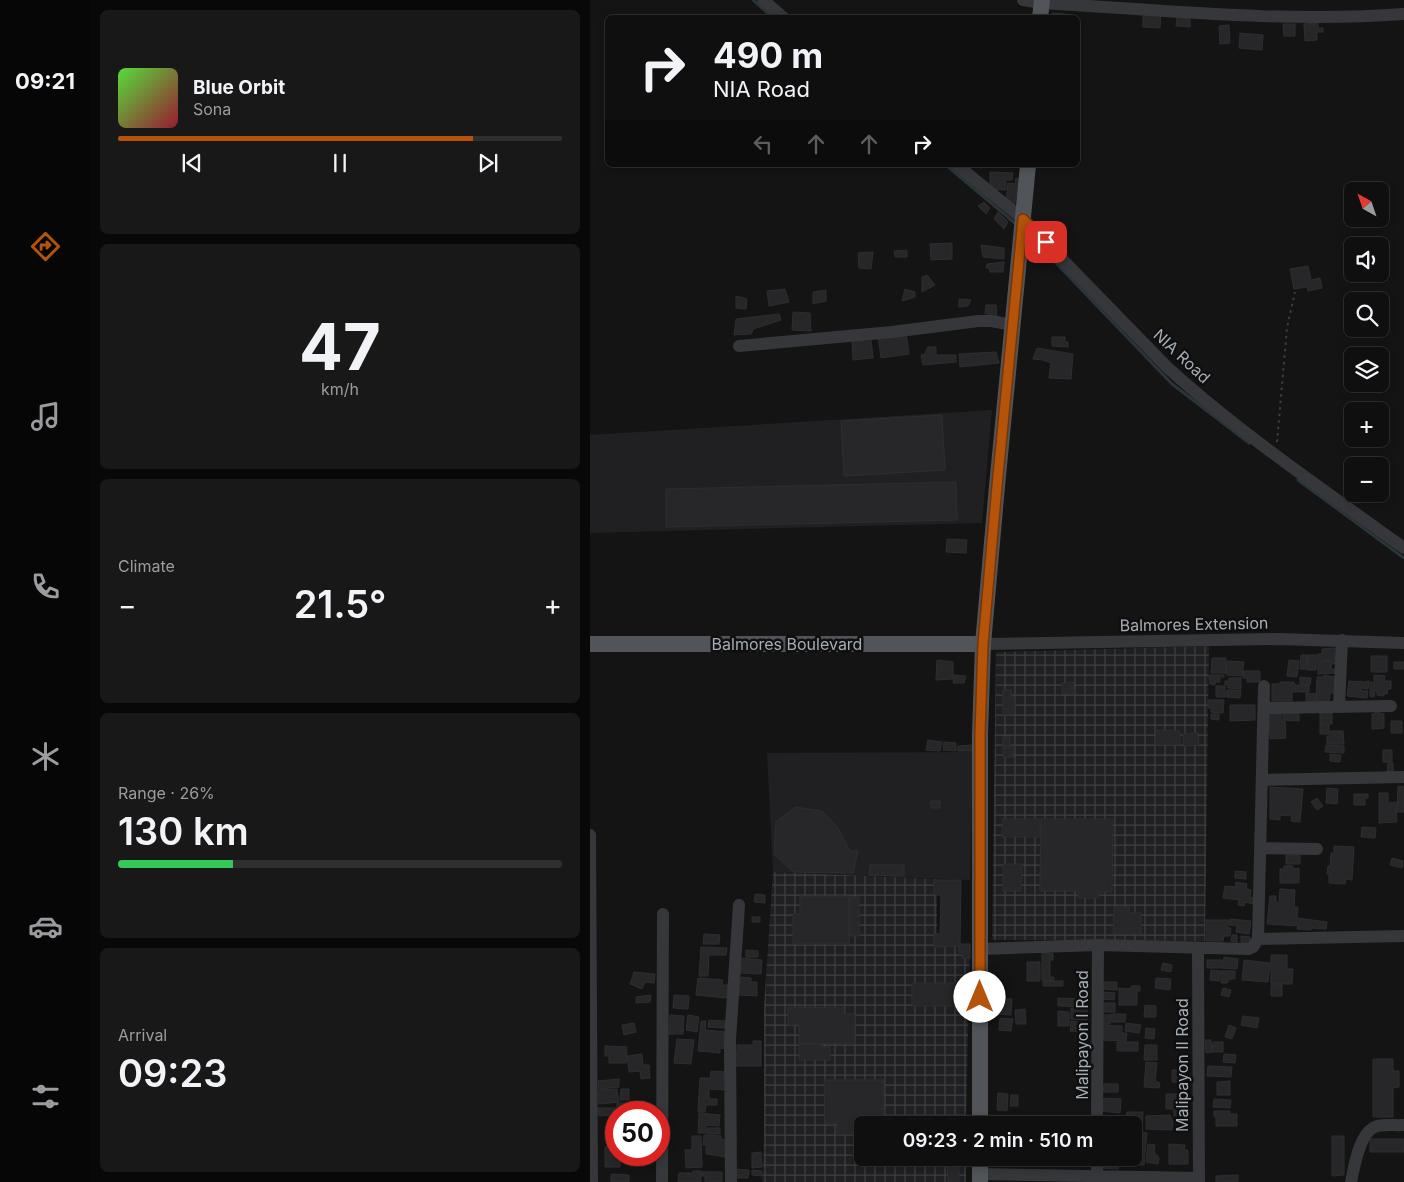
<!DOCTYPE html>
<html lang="en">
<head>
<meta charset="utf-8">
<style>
	:root { --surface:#0f0f10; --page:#181819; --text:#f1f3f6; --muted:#9b9c9f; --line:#2f2f30; --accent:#b45309 }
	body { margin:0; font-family:Inter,sans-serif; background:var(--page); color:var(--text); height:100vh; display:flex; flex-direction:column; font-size:19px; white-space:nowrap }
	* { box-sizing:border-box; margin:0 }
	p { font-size:16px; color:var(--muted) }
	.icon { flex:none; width:28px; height:28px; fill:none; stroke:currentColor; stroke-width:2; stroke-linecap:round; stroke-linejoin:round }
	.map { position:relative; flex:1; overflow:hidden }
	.sheet { display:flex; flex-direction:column; gap:10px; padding:10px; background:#080809; width:500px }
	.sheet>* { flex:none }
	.guide { position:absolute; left:15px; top:15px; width:475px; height:152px; border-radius:8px; box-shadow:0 2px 8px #0003,0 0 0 1px var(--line); background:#0f0f10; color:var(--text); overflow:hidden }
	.needle { width:32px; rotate:320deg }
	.buttons { position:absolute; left:754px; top:182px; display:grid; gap:10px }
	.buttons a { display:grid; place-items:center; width:45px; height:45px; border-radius:8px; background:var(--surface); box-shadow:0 2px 8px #0003,0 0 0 1px var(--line); font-size:25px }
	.speed { position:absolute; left:15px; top:1101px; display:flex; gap:10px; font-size:25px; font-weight:700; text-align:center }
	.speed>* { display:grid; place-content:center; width:65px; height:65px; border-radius:50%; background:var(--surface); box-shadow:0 2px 8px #0003,0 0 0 1px var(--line); line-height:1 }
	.speed .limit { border:8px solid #d22; background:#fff; color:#111 }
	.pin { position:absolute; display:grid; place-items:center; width:42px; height:42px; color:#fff; margin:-21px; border-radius:10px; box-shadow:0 2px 8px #0006 }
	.me { position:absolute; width:55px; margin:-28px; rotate:0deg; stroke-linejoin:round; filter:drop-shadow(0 0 4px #0008) }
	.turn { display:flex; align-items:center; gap:18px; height:105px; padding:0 25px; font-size:22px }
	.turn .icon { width:65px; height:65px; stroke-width:2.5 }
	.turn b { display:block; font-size:35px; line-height:42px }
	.lanes { display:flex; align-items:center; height:48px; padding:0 25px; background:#0003; justify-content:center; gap:25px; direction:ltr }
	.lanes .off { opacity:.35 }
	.big { font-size:38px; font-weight:600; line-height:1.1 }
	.sheet .widget { flex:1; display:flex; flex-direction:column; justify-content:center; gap:8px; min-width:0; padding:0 18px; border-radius:8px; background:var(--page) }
	.sheet .dial { align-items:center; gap:0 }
	.dial b { font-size:65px; line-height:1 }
	.song { display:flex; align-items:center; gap:15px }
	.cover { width:60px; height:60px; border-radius:8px; background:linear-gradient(135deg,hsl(110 70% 55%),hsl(350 70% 35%)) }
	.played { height:5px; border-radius:2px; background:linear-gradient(90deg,var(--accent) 80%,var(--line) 80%) }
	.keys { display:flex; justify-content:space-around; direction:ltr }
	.heat { display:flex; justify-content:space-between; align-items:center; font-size:28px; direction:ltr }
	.charge { height:8px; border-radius:4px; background:linear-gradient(90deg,#34c759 26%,var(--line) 0) }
	.trip { position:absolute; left:264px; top:1116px; width:288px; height:50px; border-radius:8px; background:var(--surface); box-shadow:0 2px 8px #0003,0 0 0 1px var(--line); font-weight:600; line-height:50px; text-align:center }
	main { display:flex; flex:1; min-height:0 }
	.tabs { display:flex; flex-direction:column; width:90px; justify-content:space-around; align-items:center; background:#060606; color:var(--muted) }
	.tabs .icon { width:35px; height:35px }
	.tabs .current { color:var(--accent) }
	.tabs b { font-size:22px; color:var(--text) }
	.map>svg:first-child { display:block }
	.built { fill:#202022 }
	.industrial { fill:url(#industrial-grid) }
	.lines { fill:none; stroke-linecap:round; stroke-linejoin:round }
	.stream { stroke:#2a3539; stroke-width:3 }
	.building { fill:#272729; stroke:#2e2e31 }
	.path { stroke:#3b3e41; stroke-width:2; stroke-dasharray:2.5 4; stroke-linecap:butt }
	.minor { stroke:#35373a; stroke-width:12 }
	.major { stroke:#515459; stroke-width:16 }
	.route-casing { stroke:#753606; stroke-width:12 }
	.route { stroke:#b45309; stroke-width:9 }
	.labels { text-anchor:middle; stroke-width:5; stroke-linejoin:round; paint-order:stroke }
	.street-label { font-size:16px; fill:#a6adb5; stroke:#0f0f10 }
</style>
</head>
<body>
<main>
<nav class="tabs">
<b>09:21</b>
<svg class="icon current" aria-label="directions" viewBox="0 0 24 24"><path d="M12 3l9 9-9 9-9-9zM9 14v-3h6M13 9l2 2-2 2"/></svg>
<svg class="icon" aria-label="music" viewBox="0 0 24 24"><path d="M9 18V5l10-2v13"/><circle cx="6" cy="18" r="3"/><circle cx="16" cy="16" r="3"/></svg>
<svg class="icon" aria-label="phone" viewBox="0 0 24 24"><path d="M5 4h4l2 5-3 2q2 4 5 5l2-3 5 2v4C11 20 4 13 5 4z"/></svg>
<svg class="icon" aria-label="climate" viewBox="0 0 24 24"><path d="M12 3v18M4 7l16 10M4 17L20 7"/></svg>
<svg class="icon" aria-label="car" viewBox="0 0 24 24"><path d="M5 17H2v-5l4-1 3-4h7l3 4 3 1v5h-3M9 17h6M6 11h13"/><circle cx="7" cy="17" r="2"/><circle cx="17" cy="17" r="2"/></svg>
<svg class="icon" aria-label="filters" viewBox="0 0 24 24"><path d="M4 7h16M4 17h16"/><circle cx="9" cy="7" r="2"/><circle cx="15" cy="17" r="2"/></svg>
</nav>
<section class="sheet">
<div class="widget">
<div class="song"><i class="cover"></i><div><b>Blue Orbit</b><p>Sona</p></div></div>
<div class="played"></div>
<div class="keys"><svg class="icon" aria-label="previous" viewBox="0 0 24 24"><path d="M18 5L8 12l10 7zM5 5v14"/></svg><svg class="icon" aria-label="pause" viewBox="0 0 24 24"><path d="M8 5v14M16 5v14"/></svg><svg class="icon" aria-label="next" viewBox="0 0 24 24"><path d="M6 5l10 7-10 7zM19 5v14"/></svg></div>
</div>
<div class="widget dial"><b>47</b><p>km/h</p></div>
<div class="widget"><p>Climate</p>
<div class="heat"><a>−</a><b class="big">21.5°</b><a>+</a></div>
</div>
<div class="widget"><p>Range · 26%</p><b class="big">130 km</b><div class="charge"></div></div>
<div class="widget"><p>Arrival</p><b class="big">09:23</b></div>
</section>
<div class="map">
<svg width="814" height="1182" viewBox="0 0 814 1182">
	<defs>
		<pattern id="industrial-grid" width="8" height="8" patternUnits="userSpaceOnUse" patternTransform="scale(1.25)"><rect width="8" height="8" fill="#202022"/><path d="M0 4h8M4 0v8" fill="none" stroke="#3d3e40"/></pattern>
	</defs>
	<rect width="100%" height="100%" fill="#141415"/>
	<!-- built -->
	<path class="built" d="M402,410L392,523L0,533V435Z
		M383,752L380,880L183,872L177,753Z"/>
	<!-- industrial -->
	<path class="industrial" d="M619,646L615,941L402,940L406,652Z
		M183,872L347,879V946H380L376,1125H272V1158H376V1182H172L174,1138V1007Z"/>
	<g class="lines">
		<!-- stream -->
		<path class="stream" d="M163,0L183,18
			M356,165L426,224
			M445,241L582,384L659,443
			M708,480L814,558"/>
	</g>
	<!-- building -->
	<path class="building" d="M462,13L475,14V18H462Z
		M553,13L571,14L570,28L553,27Z
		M587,17L600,18V27L586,26Z
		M728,23V28H733V32H727V40L715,41L714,24Z
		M693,24H705V36H694Z
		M639,25L640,43L630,44L629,26Z
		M650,33L673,35L672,50L649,48Z
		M400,172L423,173L422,180H416V190L400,189Z
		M426,178L429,179L424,208L416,202L418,183L425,184Z
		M394,202L400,208L396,214L388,206Z
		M408,212L418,222L414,229L404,219Z
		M362,243V259L341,260L340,244Z
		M391,245L414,248V259L393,257Z
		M317,250V257H305L304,251Z
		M283,252L281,269L269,268L268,253Z
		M414,262L413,272H400L399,268H396L397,264Z
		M718,266L721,280L730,278L732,288L718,291L717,287L704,289L700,269Z
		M337,275L345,285L332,292V277Z
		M195,289L199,302L179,306L177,291Z
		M315,289L325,292V297L312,301Z
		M236,290V301L223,304V292Z
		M146,296L157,299L156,309L146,308Z
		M369,299L381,300L378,306L369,307Z
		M396,305H406L407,317L395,313Z
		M203,312L220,313L221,331L202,330Z
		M189,314L191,320L163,329L161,334L144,335L146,319Z
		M316,332L319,354L291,358L288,336Z
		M268,337L281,340L283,358L263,360L262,342H269Z
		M462,337H475V342H478V347L462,346Z
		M338,347H346V355H366V362L333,365L331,355L335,354Z
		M447,348L483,354L481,379L459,378L461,363L453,360L443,359Z
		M406,352L409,363L370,367L369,354Z
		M352,415L355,470L254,476L251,421Z
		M366,482L367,520L76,527V489Z
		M357,539L377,540L376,553L356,552Z
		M745,648V660L731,661V665H728V654H732V649Z
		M711,655H717L716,669H710Z
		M718,655H727L726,670H717Z
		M781,656H797V672H781Z
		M622,658H636L635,673H621Z
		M347,660L363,662V679L346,680Z
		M699,660L709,661L707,677L697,676Z
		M637,661L654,662L652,676L636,675Z
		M732,661L745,662V664H741V669H746V673L728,674V666H732Z
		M804,662H814V669H804Z
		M653,671H670V682H657V678H653Z
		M364,675L376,676L374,683H363Z
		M619,675H634V677H630V682H625V685L620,684Z
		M734,675L745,677V693H740L739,703H726L727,677H734Z
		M784,675L795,676L794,681H801V689H798L797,694L794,693V696L787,695V691H785L784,697L780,696V682L784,683Z
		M710,677L721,678L720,685L710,684Z
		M639,678H651V689L638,688V685H635V681H639Z
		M759,681L777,682V681H779L778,689L772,688L771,691H778L777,698L757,696Z
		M484,682V694H472V683Z
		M690,682H704V684L706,685V692H702V701H682V684H690Z
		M707,685H719V692H707Z
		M626,686H635V697H626Z
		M413,690H421V697H425V712H420V715H413Z
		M637,690H651L650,698L636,697Z
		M716,693L726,694L725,701H716Z
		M618,700H634L633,713L621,712V708H618Z
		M640,705H665V720L640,721Z
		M785,709H789L790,714H794V728L782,729V714H785Z
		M693,710H709V721L693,720Z
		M691,712V721H695L696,738L680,739L679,713Z
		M730,713H742V724H730Z
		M621,714H629V720L621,719Z
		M801,721H812V733H801Z
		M730,725H739V734H730Z
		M566,730L590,731V745H565Z
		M740,731H753L754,744H737V736H740Z
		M608,733L609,745L594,746L593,734Z
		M413,737H420V746H413Z
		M338,740L352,742L350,751L336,750Z
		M354,742L366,743V751L353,750Z
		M383,745V751H368V746Z
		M736,745L754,746V753L735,752Z
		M413,747H423V757H413Z
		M793,750H802V762H793Z
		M740,754L751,755L750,762L740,761Z
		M798,763H803V772H797Z
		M808,786L814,787V812H807Z
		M680,787L713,789L710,822L701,821L702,816L690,815V820L680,819Z
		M737,788L748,789L747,804L736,803Z
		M789,793H798V803L806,802L807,822L789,823Z
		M764,794H778V798H775V805H764Z
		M727,798L733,806L727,810L721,802Z
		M341,801H350V808H341Z
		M205,807L232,811L248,828L260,851H268L263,873L203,872L184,854L186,822Z
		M413,819H450V837H412Z
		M451,819H523L522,892H509V898H488V891H450Z
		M772,827L786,828L785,838L771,837Z
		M744,846L764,847L762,880L756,879L755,884L739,883V874H737L738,866H740L741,853H744Z
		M696,855H710V864H696Z
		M802,858L813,861L812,868L800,865Z
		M413,864H432L431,891H413Z
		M280,865H314V876L279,875Z
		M694,866H703V869L709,868V883H690V869H694Z
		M645,871L656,872V879L645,878Z
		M344,880H371L370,944H380V958H372L373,952H369V946L344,947V934H350L351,895H344Z
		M646,882L657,884L656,889L661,890L660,897L665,898L664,904L655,902L654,906L648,905L649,900L633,898L635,886L645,887Z
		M690,889L705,890L704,907H708L707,918L737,922L736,929L721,928V930L707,929L708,926L677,924L680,896H686V902L689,903Z
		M165,894L175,895V903L164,902Z
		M210,896H259V944H203V914H210Z
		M260,897H269V936H260Z
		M524,907H539V913H551V934H523Z
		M162,917H170V922H162Z
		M640,919L661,921L659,934L646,932L647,926L639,925Z
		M616,920H638V928H641L640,936H634L633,941H616Z
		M114,934L130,935L129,944H113Z
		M642,935H647V942L641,941Z
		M651,936L660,937V943L651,942Z
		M111,947L137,948L136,955H119L118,976H109Z
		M156,950L168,951V957H156Z
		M452,952L463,954V960H460V977H464V981L452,980Z
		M681,955H697V969H703L702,984H681Z
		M634,957L648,959L647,969L632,968Z
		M151,958L172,960L171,974L150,973Z
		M617,960H632V968H617Z
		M654,960L680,963L678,982L652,980Z
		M437,962H450V981H437Z
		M573,963L582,965L581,972L571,970Z
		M621,970L630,971L629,981L620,980Z
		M631,971H645V979H640L637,983H631Z
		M44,972L65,974L64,983L55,982L52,989L40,984Z
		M151,977L161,978V982H167V996L149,995Z
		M108,978L133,980L132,985H138L137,998L106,995Z
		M566,978L581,979L580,990L565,988Z
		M453,981H473V986H453Z
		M512,982H527V990L512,989Z
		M322,983H370V1006H322Z
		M681,985H692V996H681Z
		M541,986H550V991H547V1005H529V988L541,989Z
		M633,988L641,990L639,997L631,995Z
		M512,992L525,993L524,1000L511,999Z
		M61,995L60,1002L46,1003V997Z
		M84,995L99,996L98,1009L83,1008Z
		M408,998L422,999L421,1015L406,1014Z
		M468,998L498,999V1007L468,1006Z
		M513,1003H525V1012H512Z
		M555,1005L566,1006V1017H554Z
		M198,1007L254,1008V1014H265V1044L209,1043V1025H198Z
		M481,1008L497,1009V1020L481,1019Z
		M435,1009L436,1024H426L425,1010Z
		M468,1011L479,1012V1026H468Z
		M521,1014H536L535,1022H521Z
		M80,1015L94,1016L93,1034H79Z
		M98,1015L109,1017L107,1032L96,1030Z
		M512,1015H520V1024H511Z
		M653,1016L669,1018L667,1028L651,1025Z
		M410,1018L423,1019L421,1031L409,1030Z
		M119,1020L135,1021V1028L118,1027Z
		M111,1021H116L115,1030L137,1032L136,1049L130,1048V1053L108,1051Z
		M481,1021L495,1023L494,1032L480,1031Z
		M44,1023L46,1032L34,1035L32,1025Z
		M536,1023L551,1025L549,1033L535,1031Z
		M512,1025L532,1026V1033H537L536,1041L511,1040Z
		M639,1025L646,1028L642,1039L635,1037Z
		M556,1028L565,1029L564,1039L555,1038Z
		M87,1039L104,1040L101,1064L84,1063Z
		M615,1040H621L622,1052L616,1053Z
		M163,1041H171V1066H144V1053H147V1045H163Z
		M527,1042H548V1051H527Z
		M623,1042H633V1052H622Z
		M209,1044H231V1047H240V1060H209Z
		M555,1045H567V1060H554Z
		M15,1046L37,1047L36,1063H19V1056H15Z
		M52,1054L53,1065H59L60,1078L51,1079L50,1071L39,1072L37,1056Z
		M634,1054L646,1055L645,1063L633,1062Z
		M783,1059H803V1071H809V1087L803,1088V1117H783Z
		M556,1062L567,1063L565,1081L570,1083L569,1088L554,1087Z
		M618,1066L642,1067L641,1077L617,1076Z
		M582,1070H597L596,1083L582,1082Z
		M121,1071L137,1072L136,1090L119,1089V1099H127V1105H116L115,1112H108L110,1078H120Z
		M29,1079V1087L9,1089L8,1081Z
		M234,1080H294V1121L306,1120V1125H272V1134L247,1135V1124H235Z
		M640,1081V1095H627V1082Z
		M514,1084H528V1092H513Z
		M27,1089L29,1102L9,1104L8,1090Z
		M31,1089H39V1100H30Z
		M408,1093L418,1094L417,1111L407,1110Z
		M576,1094H597L598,1112H592L593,1116H584V1109H576Z
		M421,1095H428V1106H420Z
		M512,1098L531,1099L530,1113L510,1111Z
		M624,1099L641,1100L640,1108L623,1107Z
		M27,1103H38L39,1112H26V1115L9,1116L8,1108H27Z
		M624,1111H640V1114H647V1126H626V1117H624Z
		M537,1112H553L552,1132L557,1133L554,1165H535V1158H542V1125H536Z
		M109,1113L130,1115L129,1126L116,1125V1133H108Z
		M580,1115L583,1122L582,1130L556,1129V1116Z
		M117,1128H130V1134H117Z
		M114,1135L131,1136V1139L137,1140L136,1157L116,1154V1145H113Z
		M102,1136H111L112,1167L96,1168L95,1150H102Z
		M742,1136H754V1175L742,1176Z
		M780,1139H814V1152H780Z
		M558,1144L565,1145L564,1152L569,1158L568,1164L556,1162Z
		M579,1144L595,1145L594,1150H598V1164H579Z
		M15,1147H26V1155H30V1167H15Z
		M171,1152L172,1167L162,1168V1153Z
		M357,1158H369V1182H358Z
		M512,1158L523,1159L522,1163H529L528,1169L511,1168Z
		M145,1169L159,1170L158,1178H144Z
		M162,1170L172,1171V1176L162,1175Z
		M103,1171H111V1182H88L89,1173H103Z
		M112,1172H132V1182H115V1176H111Z
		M21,1174L39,1175V1182H21Z
		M648,1175V1182H626V1176Z"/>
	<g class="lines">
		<!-- path -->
		<path class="path" d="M687,442L697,328L705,292"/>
		<!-- minor -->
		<path class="minor" d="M173,0L194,18
			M433,0L452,3C573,10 693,23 814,14
			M367,165L433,219L578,368C651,434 734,490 814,548
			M149,346L302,332L388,321H401L423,325
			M393,644L689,639L814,643
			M749,706L752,640
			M674,708L801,706
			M672,780L814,777
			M0,835L2,1182
			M670,848L727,849
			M668,939L814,936
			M608,948L609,1182
			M391,949L508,945L659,949L663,947L668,939L674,686
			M507,1125L508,945
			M390,1174L609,1178
			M72,1182L73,914
			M141,1182L140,1040L149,905
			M507,1182V1158
			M761,1182C764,1168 769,1135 783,1128C790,1123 805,1126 814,1125"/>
		<!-- major -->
		<path class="major" d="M450,18L452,0
			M0,644H393
			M390,1125V734L393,644L407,486L438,165
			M390,1182V1158"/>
	</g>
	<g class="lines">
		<!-- route casing -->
		<g class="route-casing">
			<path id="route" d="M390,997V734L393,644L407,486L433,219L456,242"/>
		</g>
		<!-- route -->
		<use href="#route" class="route"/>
	</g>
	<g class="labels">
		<!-- street labels -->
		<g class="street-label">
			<text transform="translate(592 356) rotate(43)" y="6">NIA Road</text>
			<text transform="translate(604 624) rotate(-1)" y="6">Balmores Extension</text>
			<text x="197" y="650">Balmores Boulevard</text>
			<text transform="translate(492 1035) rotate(-90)" y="6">Malipayon I Road</text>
			<text transform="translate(592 1065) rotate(-90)" y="6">Malipayon II Road</text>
		</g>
	</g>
</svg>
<div class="buttons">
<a><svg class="needle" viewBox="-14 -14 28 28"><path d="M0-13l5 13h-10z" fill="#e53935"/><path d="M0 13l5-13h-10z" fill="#9b9c9f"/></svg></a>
<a><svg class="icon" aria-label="sound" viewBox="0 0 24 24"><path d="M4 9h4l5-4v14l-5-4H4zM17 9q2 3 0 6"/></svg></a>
<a><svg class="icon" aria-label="search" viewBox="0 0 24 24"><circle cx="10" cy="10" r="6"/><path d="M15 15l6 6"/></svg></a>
<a><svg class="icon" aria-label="layers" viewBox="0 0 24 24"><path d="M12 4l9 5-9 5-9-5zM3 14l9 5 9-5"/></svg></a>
<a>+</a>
<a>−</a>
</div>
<div class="speed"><div class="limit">50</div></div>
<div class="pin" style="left:456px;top:242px;background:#d93025"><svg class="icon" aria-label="arrive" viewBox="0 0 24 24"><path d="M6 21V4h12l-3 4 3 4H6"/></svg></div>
<svg class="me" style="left:390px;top:997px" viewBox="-20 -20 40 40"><circle r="19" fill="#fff"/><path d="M0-13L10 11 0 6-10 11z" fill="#b45309"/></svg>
<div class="trip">09:23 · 2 min · 510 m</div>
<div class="guide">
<div class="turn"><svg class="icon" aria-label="right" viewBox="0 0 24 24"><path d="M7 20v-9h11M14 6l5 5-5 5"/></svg><div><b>490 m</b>NIA Road</div></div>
<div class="lanes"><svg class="icon off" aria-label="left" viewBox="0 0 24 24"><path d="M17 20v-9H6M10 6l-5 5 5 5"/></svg><svg class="icon off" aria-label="ahead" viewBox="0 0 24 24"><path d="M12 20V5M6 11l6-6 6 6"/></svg><svg class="icon off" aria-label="ahead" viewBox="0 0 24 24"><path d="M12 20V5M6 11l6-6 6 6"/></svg><svg class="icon" aria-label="right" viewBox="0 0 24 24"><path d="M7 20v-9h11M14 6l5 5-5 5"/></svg></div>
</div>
</div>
</main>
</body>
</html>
